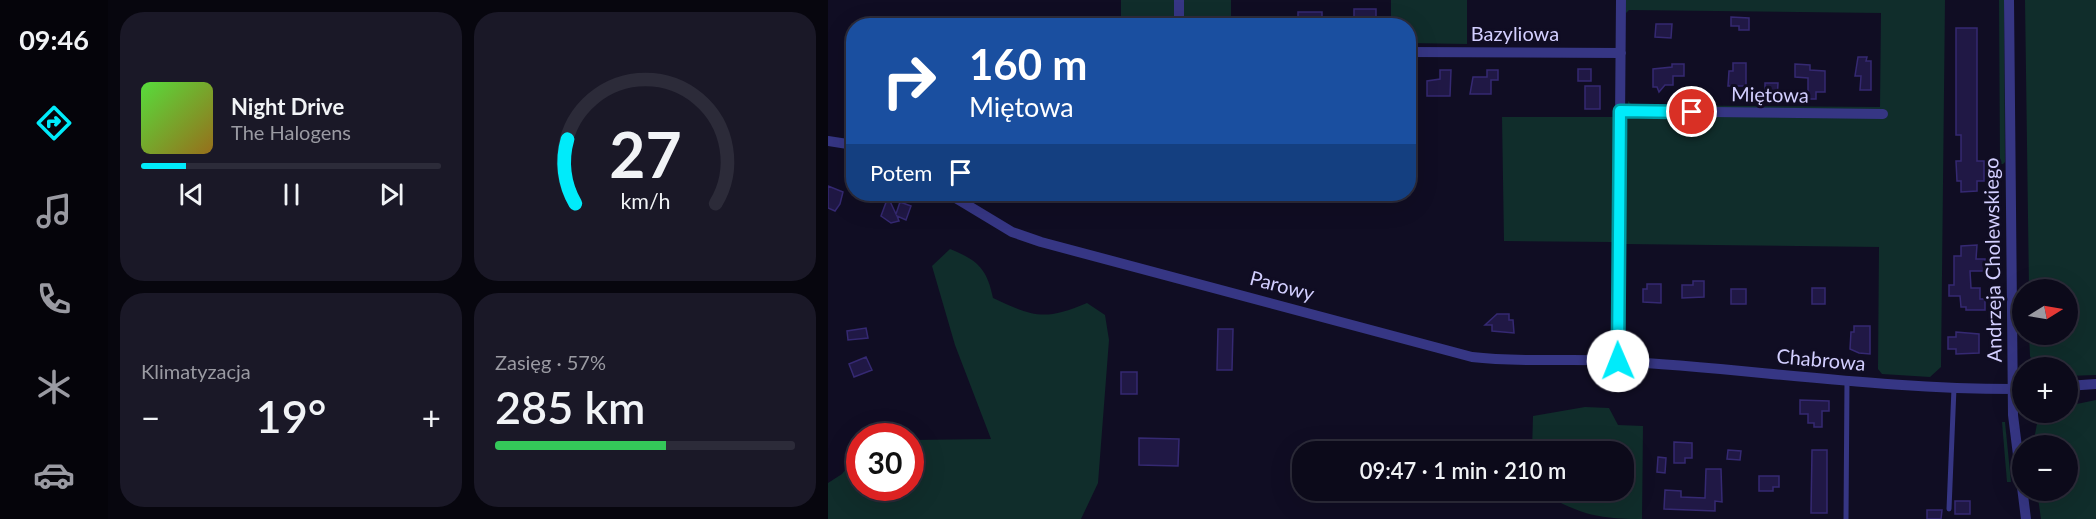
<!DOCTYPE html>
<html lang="pl">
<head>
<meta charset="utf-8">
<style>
	:root { --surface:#0c0a1a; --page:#1a1827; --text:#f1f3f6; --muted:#9a9aa2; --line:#2c2b39; --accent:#00ebfa }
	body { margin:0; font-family:Lato,sans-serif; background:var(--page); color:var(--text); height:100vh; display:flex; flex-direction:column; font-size:22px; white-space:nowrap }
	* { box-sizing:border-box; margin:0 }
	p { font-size:20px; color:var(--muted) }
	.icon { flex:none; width:33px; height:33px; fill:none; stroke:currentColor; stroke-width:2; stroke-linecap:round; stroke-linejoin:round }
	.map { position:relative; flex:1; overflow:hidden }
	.sheet { display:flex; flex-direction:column; gap:12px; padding:12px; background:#07060e; width:720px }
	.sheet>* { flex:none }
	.top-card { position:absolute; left:18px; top:18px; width:570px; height:183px; border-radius:24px; box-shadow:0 6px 24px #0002,0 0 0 2px var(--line); background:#1a4fa0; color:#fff; overflow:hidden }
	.needle { width:39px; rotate:79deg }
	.controls { position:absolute; left:1184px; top:279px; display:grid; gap:12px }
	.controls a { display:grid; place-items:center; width:66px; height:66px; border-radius:50%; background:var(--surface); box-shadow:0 6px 24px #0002,0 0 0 2px var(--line); font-size:30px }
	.speed { position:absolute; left:18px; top:423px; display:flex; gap:12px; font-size:30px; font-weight:700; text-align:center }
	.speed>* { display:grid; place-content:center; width:78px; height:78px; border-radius:50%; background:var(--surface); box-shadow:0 6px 24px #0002,0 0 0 2px var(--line); line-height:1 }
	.speed .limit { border:9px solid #d22; background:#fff; color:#111 }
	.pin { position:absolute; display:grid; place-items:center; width:51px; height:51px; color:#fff; margin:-26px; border:3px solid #fff; border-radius:50%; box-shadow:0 2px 6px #0007 }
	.me { position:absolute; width:66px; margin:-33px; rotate:359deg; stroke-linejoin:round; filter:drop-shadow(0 0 4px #0008) }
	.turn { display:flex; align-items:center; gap:21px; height:126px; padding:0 24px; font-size:27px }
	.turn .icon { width:78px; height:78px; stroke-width:2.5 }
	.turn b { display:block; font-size:42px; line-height:51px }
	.then { display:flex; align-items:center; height:57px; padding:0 24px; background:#0003; gap:12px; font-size:22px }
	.big { font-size:45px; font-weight:600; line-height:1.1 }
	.sheet .widget { flex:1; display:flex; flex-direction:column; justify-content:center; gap:9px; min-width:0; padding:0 21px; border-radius:24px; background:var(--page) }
	.sheet .dial { align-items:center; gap:0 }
	.dial svg { height:156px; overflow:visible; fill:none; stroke:var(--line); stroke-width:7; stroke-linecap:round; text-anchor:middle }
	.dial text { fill:var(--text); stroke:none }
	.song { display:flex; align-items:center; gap:18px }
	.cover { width:72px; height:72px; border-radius:9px; background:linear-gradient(135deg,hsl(110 70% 55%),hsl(40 70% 35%)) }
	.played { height:6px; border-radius:3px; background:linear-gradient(90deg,var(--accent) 15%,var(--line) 15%) }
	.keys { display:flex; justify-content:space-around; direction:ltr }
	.heat { display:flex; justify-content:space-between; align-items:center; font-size:33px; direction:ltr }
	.charge { height:9px; border-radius:4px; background:linear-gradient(90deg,#34c759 57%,var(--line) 0) }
	.sheet .tiles { flex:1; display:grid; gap:12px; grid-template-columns:repeat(2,1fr) }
	.trip { position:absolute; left:464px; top:441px; width:342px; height:60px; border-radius:24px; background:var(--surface); box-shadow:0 6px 24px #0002,0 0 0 2px var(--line); font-weight:600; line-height:60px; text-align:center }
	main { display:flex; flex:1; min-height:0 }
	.tabs { display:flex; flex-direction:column; width:108px; justify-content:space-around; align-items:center; background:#05040a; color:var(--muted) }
	.tabs .icon { width:42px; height:42px }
	.tabs .current { color:var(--accent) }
	.tabs b { font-size:27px; color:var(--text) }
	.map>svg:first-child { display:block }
	.green { fill:#102d2b }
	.building { fill:#201845; stroke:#352972; stroke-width:1.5 }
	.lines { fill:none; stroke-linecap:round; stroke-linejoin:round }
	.lane { stroke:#363684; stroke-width:5 }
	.street { stroke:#363684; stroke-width:10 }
	.route-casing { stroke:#0099a2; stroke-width:15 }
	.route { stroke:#00ebfa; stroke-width:10 }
	.labels { text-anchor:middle; stroke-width:6; stroke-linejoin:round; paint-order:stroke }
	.street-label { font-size:20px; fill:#d3cfff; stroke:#100d23 }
</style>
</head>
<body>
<main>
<nav class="tabs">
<b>09:46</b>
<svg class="icon current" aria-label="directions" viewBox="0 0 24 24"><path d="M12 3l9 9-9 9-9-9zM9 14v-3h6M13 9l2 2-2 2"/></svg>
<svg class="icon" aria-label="music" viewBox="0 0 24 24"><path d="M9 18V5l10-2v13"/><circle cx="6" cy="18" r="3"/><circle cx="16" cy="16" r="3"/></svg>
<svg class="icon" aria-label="phone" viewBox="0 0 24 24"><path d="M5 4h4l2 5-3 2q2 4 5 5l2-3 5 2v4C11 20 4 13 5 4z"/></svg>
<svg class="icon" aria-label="climate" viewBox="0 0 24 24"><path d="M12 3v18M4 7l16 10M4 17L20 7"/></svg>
<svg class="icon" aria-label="car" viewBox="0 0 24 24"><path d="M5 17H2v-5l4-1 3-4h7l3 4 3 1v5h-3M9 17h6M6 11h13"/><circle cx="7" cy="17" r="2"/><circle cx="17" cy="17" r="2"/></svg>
</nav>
<section class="sheet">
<div class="tiles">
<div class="widget">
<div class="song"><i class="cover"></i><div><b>Night Drive</b><p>The Halogens</p></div></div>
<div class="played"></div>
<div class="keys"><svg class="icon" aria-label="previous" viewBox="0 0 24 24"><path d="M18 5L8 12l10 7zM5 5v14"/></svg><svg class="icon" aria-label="pause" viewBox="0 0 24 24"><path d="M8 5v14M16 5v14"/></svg><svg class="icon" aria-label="next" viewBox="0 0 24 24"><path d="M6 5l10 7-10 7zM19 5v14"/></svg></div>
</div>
<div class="widget dial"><svg viewBox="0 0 100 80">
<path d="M14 69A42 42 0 1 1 86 69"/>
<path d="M14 69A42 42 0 0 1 10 36" stroke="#00ebfa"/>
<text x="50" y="56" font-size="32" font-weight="700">27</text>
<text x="50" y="72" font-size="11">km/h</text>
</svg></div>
<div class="widget"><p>Klimatyzacja</p>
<div class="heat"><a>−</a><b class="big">19°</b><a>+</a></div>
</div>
<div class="widget"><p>Zasięg · 57%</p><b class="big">285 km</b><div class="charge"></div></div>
</div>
</section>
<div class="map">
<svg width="1268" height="519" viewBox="0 0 1268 519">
	<rect width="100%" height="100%" fill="#100d23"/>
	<!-- green -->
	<path class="green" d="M293,0H346V25L293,26Z
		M354,0H403V25L354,26Z
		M563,0H639V44L581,43L580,26L563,25Z
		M798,0H1117L1113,367L1102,377L1054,374L1050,369L1051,247L796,244L800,101L804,105L1052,107L1053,13L801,10L798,13Z
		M1171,0H1176L1177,162L1175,164H1172Z
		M1197,0H1268V375L1239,376V368L1207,367L1202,356L1201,335L1239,334V290L1201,289Z
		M674,117H785L784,242L676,241Z
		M122,249C149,260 159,268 165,298C206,317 216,321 259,303L277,315L281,340L270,483L253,519H0V483L14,474L29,455H31L32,488H82L83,440L163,439L127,345L104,266Z
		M1268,400V519H1213L1209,491L1239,490V446L1205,445L1211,413L1239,412V406Z
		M757,407L781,408L790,425L815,426L814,519C768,519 751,514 711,491L795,490V452L704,451L705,416Z
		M1174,422H1177L1183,482H1179Z"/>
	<!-- building -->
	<path class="building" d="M526,9H548V26H526Z
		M470,12H494V26L470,25Z
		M903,17L921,18V30H911V26H903Z
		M828,24H844L843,38L827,37Z
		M1128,28H1149V161H1156V181H1149V191L1133,192V181H1129L1128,161H1133V135H1128Z
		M1030,57H1039L1038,61H1043V90H1032L1033,76H1027Z
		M905,63H918V86H900L901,71H905Z
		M844,64H856V76H845V85H837L831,92L829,87H825V69L844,67Z
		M967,64L982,65V70L997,71V92H988V99H980V78L967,77Z
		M750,69H763V81H750Z
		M612,70H623L622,96H599V81L612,79Z
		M659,70H670V80H663V94H642L645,77H659Z
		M937,83H950L949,101H932V91H937Z
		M757,86H772V109H757Z
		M0,186L15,192L12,204L7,211L0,208Z
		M60,197L68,214L72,202L83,206L78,220L69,216L71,221L63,223L53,216Z
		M1149,245L1148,259H1157V271H1142L1143,288H1152V299H1157V310H1138V307H1133L1132,296H1121V285H1126V256H1133V246Z
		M865,281H876V297L854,298V285H865Z
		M819,284H833V303L815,302V289H819Z
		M984,288H997V304H984Z
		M903,289H918V304H903Z
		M669,314H681V320H685L686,333L664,331V325H657Z
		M1026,326H1042V354L1031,353L1022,349L1023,332H1026Z
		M38,328L40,338L20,340L19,331Z
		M390,329H405L404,370H389Z
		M1128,332L1151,334V353L1128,354V349H1120V337H1128Z
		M38,357L44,370L26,377L21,364Z
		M293,372H309V394H293Z
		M972,400L1001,401V411H994V427H986V423H980V414H972Z
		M311,438L351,439L350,466L311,465Z
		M846,442L864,443V458H857V463H846Z
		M900,450L913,451L912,460L899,459Z
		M984,450H999V513H983Z
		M830,457L838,458L837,473L829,472Z
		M878,469H893L894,502L887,501V511L836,509L837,490L853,491V497L877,498Z
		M931,476H951V487H945V491H931Z
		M1127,501H1142V514H1127Z
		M1099,510H1114L1113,519H1099Z"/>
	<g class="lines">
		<!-- lane -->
		<path class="lane" d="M1121,509L1126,388
			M1018,519L1019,380"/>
		<!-- street -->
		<path class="street" d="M1181,0L1185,415L1198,519
			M351,26V0
			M580,52L793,53
			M792,111L1055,114
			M0,141L26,145
			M121,194L184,232L213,242L644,357C693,363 741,358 790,361C924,369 1059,390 1194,389
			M790,361L793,0
			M1239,386L1268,384"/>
	</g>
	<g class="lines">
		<!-- route casing -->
		<g class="route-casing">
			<path id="route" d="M790,361L792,111L864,112"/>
		</g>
		<!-- route -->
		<use href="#route" class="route"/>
	</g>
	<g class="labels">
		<!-- street labels -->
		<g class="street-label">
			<text x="687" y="41">Bazyliowa</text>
			<text transform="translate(942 95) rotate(1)" y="7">Miętowa</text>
			<text transform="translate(1165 260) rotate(-91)" y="7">Andrzeja Cholewskiego</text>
			<text transform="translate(454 286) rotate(15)" y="7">Parowy</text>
			<text transform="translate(993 360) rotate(5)" y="7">Chabrowa</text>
		</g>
	</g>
</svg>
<div class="controls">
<a><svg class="needle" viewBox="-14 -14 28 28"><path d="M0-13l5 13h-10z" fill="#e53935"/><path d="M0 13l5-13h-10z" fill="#9a9aa2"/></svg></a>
<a>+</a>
<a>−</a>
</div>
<div class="speed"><div class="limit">30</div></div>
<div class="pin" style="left:864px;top:112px;background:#d93025"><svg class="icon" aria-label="arrive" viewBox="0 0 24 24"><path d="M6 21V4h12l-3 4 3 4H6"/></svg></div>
<svg class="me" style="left:790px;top:361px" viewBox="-20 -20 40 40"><circle r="19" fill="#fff"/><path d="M0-13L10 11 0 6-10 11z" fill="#00ebfa"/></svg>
<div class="trip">09:47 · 1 min · 210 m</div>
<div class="top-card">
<div class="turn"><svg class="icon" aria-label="right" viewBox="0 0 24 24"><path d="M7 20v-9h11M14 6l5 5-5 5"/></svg><div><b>160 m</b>Miętowa</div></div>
<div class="then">Potem<svg class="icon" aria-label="arrive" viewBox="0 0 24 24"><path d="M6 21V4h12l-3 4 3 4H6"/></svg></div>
</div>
</div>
</main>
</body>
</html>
